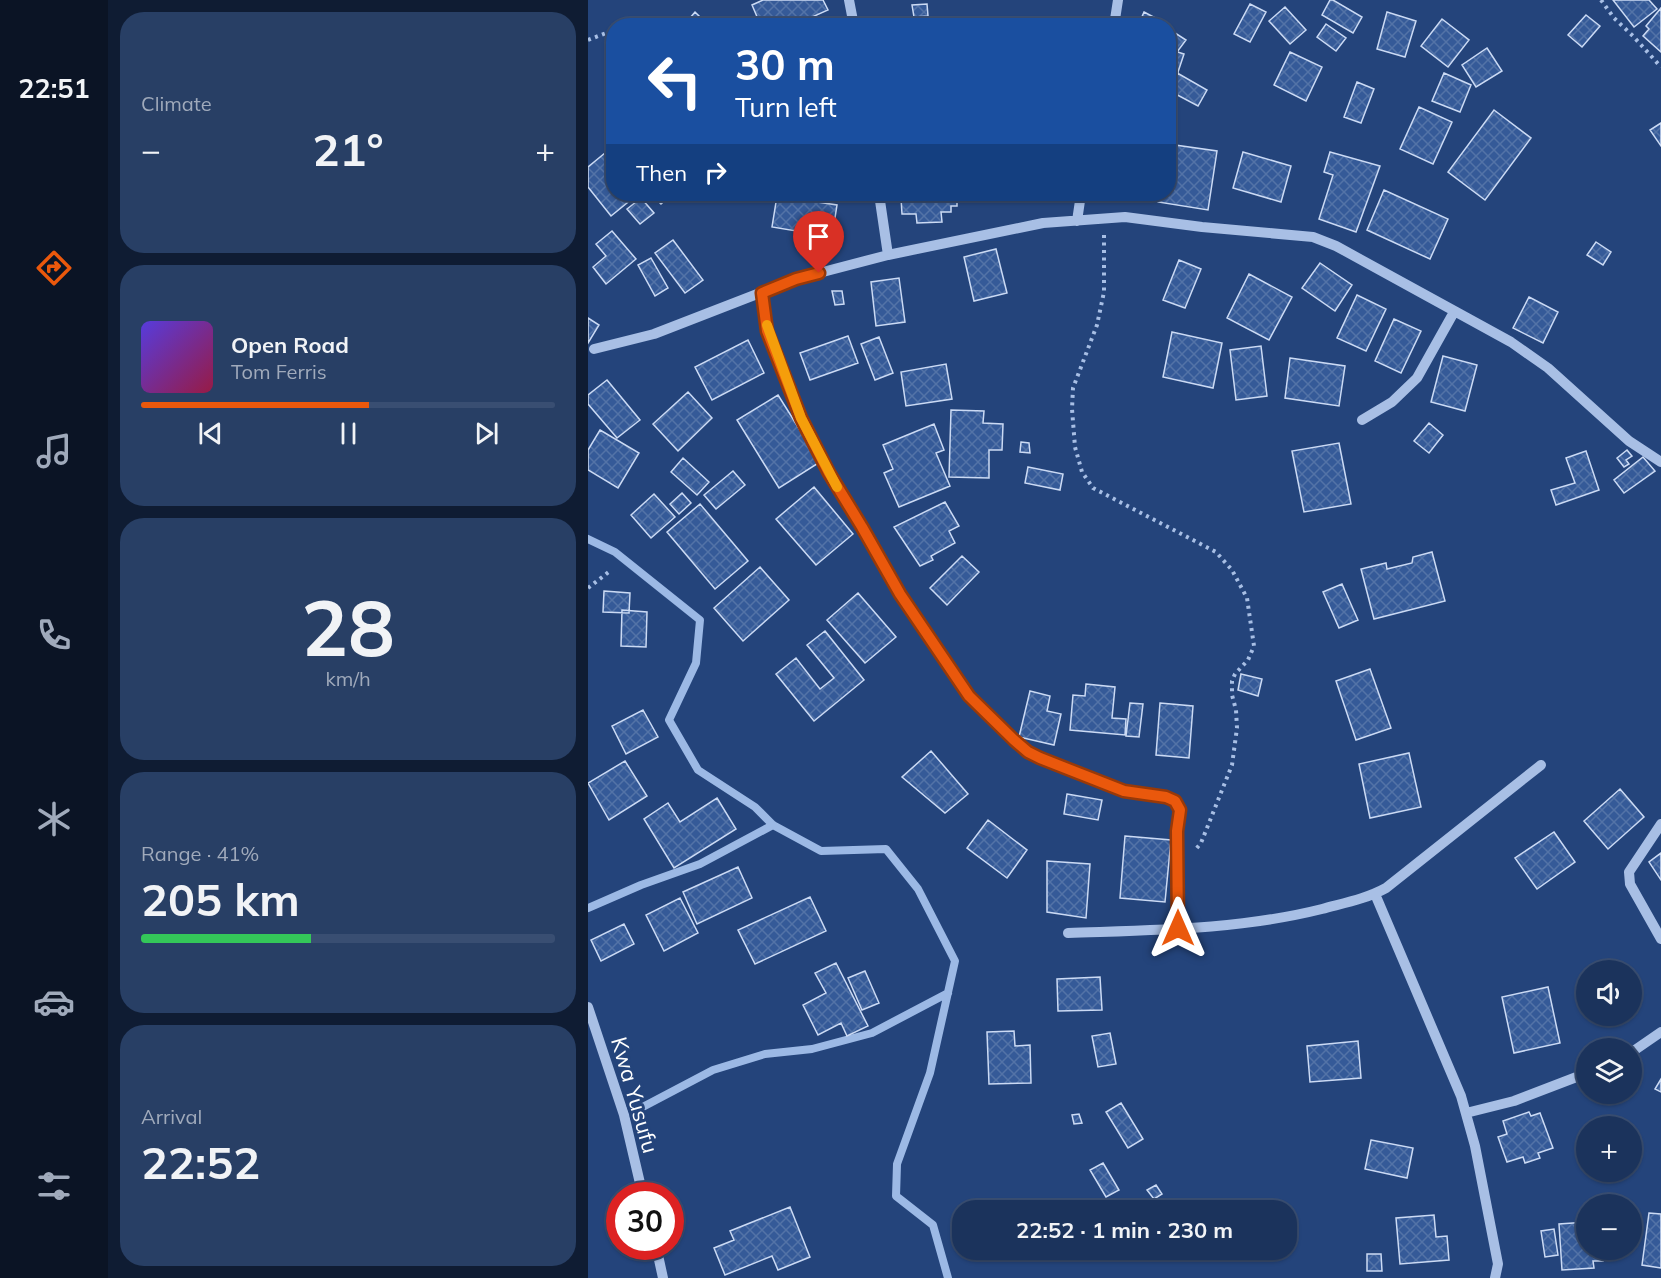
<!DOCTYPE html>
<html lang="en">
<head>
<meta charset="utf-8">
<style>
	:root { --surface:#1b335c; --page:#283f65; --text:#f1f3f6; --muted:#a0aabb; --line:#394e72; --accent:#ea580c }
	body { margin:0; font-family:Mulish,sans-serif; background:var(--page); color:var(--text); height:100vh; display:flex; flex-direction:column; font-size:22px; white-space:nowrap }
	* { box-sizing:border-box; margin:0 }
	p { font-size:20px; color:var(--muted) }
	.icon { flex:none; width:33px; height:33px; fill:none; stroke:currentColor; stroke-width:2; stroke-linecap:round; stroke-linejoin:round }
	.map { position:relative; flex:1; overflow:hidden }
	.panel { display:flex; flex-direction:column; gap:12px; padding:12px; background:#0f1c33; width:480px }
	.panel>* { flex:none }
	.hud { position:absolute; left:18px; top:18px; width:570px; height:183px; border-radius:24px; box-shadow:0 2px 4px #0004,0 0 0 2px var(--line); background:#1a4fa0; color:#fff; overflow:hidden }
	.controls { position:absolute; left:988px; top:960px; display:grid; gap:12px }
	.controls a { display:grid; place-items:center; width:66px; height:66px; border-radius:50%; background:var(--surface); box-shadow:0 2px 4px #0004,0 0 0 2px var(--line); font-size:30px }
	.speed { position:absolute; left:18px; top:1182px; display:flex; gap:12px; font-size:30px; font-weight:700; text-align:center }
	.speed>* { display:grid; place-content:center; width:78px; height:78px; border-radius:50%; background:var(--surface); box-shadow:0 2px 4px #0004,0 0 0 2px var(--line); line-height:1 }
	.speed .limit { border:9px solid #d22; background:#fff; color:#111 }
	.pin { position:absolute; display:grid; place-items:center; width:51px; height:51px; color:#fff; margin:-62px -26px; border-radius:50% 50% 50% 0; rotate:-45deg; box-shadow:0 0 6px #0007 }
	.pin .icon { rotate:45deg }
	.me { position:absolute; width:66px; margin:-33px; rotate:0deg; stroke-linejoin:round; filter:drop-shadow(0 0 4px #0008) }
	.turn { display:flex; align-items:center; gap:21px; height:126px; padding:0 30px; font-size:27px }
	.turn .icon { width:78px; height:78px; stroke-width:2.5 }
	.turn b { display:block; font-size:42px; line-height:51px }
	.then { display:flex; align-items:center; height:57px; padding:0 30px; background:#0003; gap:12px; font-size:22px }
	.big { font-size:45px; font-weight:700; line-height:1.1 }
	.panel .widget { flex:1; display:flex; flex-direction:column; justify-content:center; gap:9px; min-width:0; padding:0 21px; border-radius:24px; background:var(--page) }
	.panel .dial { align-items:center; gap:0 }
	.dial b { font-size:78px; line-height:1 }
	.song { display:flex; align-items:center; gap:18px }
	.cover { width:72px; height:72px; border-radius:9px; background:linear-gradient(135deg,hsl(250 70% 55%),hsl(340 70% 35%)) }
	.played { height:6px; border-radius:3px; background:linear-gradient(90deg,var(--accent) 55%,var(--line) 55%) }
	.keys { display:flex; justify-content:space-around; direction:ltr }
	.heat { display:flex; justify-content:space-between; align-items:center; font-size:33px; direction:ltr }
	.charge { height:9px; border-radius:4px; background:linear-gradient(90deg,#34c759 41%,var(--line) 0) }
	.trip { position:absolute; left:364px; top:1200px; width:345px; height:60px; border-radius:24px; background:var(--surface); box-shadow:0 2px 4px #0004,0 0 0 2px var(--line); font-weight:700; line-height:60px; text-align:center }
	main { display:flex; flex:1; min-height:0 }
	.tabs { display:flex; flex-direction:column; width:108px; justify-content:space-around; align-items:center; background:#0b1425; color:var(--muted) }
	.tabs .icon { width:42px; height:42px }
	.tabs .on { color:var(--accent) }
	.tabs b { font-size:27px; color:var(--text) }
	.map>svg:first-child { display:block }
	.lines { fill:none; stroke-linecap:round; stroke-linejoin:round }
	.stream { stroke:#9cb9e5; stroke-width:8 }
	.building { fill:url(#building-cross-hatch); stroke:#cbdaf4; stroke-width:1.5 }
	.path { stroke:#a8bfe5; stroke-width:4; stroke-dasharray:3 4.5; stroke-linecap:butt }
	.minor { stroke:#a8bfe5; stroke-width:10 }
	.route-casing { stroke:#983908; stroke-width:15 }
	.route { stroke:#ea580c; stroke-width:10 }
	.slow { stroke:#f59e0b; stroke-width:10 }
	.labels { text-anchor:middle; stroke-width:6; stroke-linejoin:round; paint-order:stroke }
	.street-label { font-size:22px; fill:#fff; stroke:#24447b }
</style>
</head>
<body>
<main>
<nav class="tabs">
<b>22:51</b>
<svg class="icon on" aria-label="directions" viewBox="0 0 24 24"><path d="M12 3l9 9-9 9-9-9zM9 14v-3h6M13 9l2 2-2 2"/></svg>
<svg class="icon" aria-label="music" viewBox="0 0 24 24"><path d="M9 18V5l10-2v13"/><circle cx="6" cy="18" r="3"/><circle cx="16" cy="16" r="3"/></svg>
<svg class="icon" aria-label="phone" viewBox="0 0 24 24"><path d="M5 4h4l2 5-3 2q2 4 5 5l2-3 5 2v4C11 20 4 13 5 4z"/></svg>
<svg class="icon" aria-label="climate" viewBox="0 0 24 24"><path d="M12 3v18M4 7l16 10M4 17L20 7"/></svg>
<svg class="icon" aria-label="car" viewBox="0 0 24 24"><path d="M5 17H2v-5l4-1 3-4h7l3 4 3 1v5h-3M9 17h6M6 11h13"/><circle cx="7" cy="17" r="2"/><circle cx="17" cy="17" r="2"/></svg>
<svg class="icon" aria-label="filters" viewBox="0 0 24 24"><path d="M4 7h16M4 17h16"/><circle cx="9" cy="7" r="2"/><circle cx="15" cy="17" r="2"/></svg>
</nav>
<section class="panel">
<div class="widget"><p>Climate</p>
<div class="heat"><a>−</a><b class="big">21°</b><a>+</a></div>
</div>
<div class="widget">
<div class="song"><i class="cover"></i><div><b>Open Road</b><p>Tom Ferris</p></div></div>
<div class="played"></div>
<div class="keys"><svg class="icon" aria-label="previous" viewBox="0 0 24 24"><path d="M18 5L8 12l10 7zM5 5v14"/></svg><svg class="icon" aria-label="pause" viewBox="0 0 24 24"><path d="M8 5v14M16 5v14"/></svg><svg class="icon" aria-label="next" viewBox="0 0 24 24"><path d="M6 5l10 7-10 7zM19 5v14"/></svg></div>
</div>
<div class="widget dial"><b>28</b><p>km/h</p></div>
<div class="widget"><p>Range · 41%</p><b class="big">205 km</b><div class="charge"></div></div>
<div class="widget"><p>Arrival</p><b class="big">22:52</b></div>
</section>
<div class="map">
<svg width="1073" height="1278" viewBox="0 0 1073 1278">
	<defs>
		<pattern id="building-cross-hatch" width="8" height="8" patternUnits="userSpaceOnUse" patternTransform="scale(1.5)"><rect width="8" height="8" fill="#355a98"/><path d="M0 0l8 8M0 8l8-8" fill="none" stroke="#5373a7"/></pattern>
	</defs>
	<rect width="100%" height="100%" fill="#24447b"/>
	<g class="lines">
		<!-- stream -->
		<path class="stream" d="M0,539L27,552L112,620L108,663L81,720L110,770L167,807L185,825L233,851L298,849L330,889L367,961L342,1073L309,1164L308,1196L345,1225L360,1278
			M0,908L53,885L112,864L185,825
			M49,1110L125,1070L177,1054L224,1049L284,1033L360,993"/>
	</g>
	<!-- building -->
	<path class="building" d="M175,0H235L240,10L204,26H173L164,5Z
		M742,0H745L774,17L765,33L734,15Z
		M1025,0H1061L1069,9L1046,27Z
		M339,4L340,16L326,17L324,5Z
		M662,4L678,12L662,42L646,34Z
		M697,7L718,30L702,44L681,21Z
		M1073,8V52L1055,36L1061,29L1058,26Z
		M107,12L121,26H95Z
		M556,12L579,24L578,26H550Z
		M799,12L828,21L817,57L789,49Z
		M998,15L1012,26L994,47L980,35Z
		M854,19L881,40L860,67L833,46Z
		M738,24L758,38L748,51L729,37Z
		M587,33L598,40L589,52L580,47Z
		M899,48L914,71L888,87L874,65Z
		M580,49L596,54L582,96L580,95Z
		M702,52L734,67L718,101L686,85Z
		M584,70L619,90L610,106L580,90V77Z
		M856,73L883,85L872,112L844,101Z
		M769,82L786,89L773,123L756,117Z
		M831,107L864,122L845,164L812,149Z
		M906,110L943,138L897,200L860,172Z
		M1073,123V146L1062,130Z
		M580,144L629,151L620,210L570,202L572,194H580Z
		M655,152L703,166L693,202L645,188Z
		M742,152L792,166L768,232L731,219L745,175L736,172Z
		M17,153L26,163V194H50L23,216L0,187V167Z
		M796,190L860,219L842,259L779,230Z
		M63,194H84L73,204Z
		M327,194H369V206H363V212H353L354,222L329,223L328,214H314L313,198H328Z
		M189,196L249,205L244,237L184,227Z
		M53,198L66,213L52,224L39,209Z
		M24,231L48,259L18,284L5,267L18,256L8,244Z
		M85,240L115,280L97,293L67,253Z
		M1008,242L1023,252L1015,265L999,255Z
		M408,249L419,293L386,301L376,257Z
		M63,258L80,288L67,296L50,265Z
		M591,260L613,269L597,308L575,300Z
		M732,263L764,285L747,311L714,288Z
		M661,274L704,297L681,340L639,318Z
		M311,278L317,322L288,326L283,282Z
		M244,291H254L256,304L247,305Z
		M769,295L798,309L778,351L749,338Z
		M941,297L970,312L955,343L925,328Z
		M0,318L11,325L0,343Z
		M806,319L833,331L813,373L787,361Z
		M584,332L634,343L625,388L575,377Z
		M260,336L270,363L222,380L212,353Z
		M291,337L305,373L287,380L273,344Z
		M160,340L176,373L124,400L107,367Z
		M673,346L679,396L648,400L642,350Z
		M855,356L889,365L877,411L843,402Z
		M702,358L757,366L751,406L697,398Z
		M358,364L364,399L318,406L313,372Z
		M19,380L52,420L29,438L0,404V395Z
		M100,392L124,418L90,451L65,424Z
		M190,395L232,462L191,488L149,420Z
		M363,410L396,411L395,423L415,424L414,450H401V478L361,477Z
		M841,423L855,435L841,453L826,441Z
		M346,424L356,450L348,453L362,486L311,507L296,473L305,469L295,445Z
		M12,430L51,453L30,488L0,470V450Z
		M433,442L441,443L442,453L432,452Z
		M751,443L763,504L716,512L704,451Z
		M1039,450L1044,456L1038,460L1041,464L1036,467L1029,458Z
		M998,451L1011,490L968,505L963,490L987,483L978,458Z
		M1055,457L1067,471L1036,493L1026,480Z
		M95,458L121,482L109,495L83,472Z
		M440,467L475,474L472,490L437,483Z
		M145,471L157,485L128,509L116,495Z
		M226,487L265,534L228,565L188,519Z
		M94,493L103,503L91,514L82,504Z
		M66,494L87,517L63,538L43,515Z
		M357,502L371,526L361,531L367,543L343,556L345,560L332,566L306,527Z
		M112,504L160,561L127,589L79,532Z
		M844,552L857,601L786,619L773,569L798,563L799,569L824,563L825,557Z
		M374,556L391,572L359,605L342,588Z
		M172,567L201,600L155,641L126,608Z
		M754,584L770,620L751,628L735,592Z
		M16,591L42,593L41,613L15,612Z
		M270,593L308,637L277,663L239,620Z
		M34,610L59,612L58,647L33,646Z
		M237,631L276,680L226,721L188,674L208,658L232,689L246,678L219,645Z
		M782,669L803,728L768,740L748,681Z
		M653,674L674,679L670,696L650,690Z
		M498,684L527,687L524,718L538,719L537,735L482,730L485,695L497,696Z
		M442,691L462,696L459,711L473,714L466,745L431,737Z
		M542,703L555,704L551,737L538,736Z
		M572,703L605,706L601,758L568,755Z
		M55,710L70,737L38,754L24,726Z
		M343,751L380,794L357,813L314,777Z
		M821,753L833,807L782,818L771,764Z
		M37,761L59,796L21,820L0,783Z
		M1032,789L1056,817L1020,849L996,821Z
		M479,794L514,800L510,820L476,814Z
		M129,798L148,829L86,868L56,819L80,803L92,822Z
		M400,820L439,850L419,878L379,848Z
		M966,832L987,862L949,889L927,858Z
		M537,836L583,840L577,902L532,898Z
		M1073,853V880L1061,862Z
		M459,861L502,864L498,918L459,912Z
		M150,867L164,898L109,924L95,892Z
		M222,897L238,931L167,964L150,930Z
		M92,898L110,933L76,951L58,915Z
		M36,924L46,944L13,961L3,940Z
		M248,963L280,1026L259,1036L253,1023L230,1035L215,1005L238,993L227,973Z
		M277,971L291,1003L274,1010L260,978Z
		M512,977L514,1010L470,1011L469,979Z
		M960,987L972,1043L926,1053L914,997Z
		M426,1031L427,1046L442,1045L443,1083L401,1084L399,1032Z
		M522,1033L528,1064L510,1067L504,1036Z
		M770,1041L773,1078L722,1082L719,1046Z
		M1073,1079V1092L1067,1089Z
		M533,1103L555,1139L540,1148L518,1112Z
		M941,1112L943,1116L952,1113L965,1148L950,1153L952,1158L937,1163L935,1157L919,1162L910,1137L919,1134L915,1121Z
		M491,1114L494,1123L486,1124L484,1115Z
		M783,1140L825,1148L819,1178L777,1169Z
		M515,1163L531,1190L518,1197L502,1170Z
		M568,1185L574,1194L566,1199L559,1190Z
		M202,1207L222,1257L190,1270L184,1256L137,1275L126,1248L146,1240L142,1231Z
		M1061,1213L1073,1214V1268L1054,1265Z
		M846,1215L848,1237L859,1236L861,1260L812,1264L808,1218Z
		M999,1222V1250H1014L1015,1261H1005L1006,1268L974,1270L971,1224Z
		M966,1229L970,1255L957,1257L953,1231Z
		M779,1254H793L794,1271H779Z"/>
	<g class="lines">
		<!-- path -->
		<path class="path" d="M1013,0L1026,18L1045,36L1073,67
			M0,40L26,30
			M516,235V292L509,325L485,388L484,409L487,447L494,472L505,488L628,552L644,570L659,598L666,646L660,660L647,674L644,681V695L648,710L649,728L644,765L613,843L608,849
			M0,588L22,571"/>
		<!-- minor -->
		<path class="minor" d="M261,0L266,26
			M526,26L530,0
			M291,194L300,255
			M489,221L493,194
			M174,293L179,331L196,376L213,418L241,473L274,527L312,594L381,696L440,752L536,791L578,797L587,801L592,810L589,831V928
			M6,349L66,334L208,279L300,255L455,223L537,217L614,227L725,237L748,246L923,342L960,368L1041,441L1073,462
			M774,420L804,402L829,378L866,312
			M1073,824L1041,872L1042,884L1073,939
			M787,894L873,1096L887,1146L910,1264L907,1278
			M480,933C565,930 650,930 734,909C756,903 778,899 798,888L953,765
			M0,1007L36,1115L55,1196
			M1044,1052L1073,1032
			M878,1113L926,1101L999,1073
			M68,1246L75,1278"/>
	</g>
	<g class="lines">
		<!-- route casing -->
		<g class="route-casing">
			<path id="route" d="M231,273L208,279L174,293L179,331L213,418L241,473L274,527L312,594L381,696L426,740L440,752L452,758L536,791L578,797L587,801L592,810L589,831L590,928"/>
		</g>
		<!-- route -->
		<use href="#route" class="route"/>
		<!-- slow -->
		<path class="slow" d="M179,325L213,418L249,487"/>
	</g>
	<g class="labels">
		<!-- street labels -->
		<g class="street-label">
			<text transform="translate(47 1095) rotate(74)" y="8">Kwa Yusufu</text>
		</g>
	</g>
</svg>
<div class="controls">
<a><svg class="icon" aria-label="sound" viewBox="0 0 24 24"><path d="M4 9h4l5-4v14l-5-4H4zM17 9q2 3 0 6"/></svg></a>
<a><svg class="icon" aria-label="layers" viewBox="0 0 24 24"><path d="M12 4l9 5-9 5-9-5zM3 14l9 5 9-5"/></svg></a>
<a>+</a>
<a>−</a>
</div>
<div class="speed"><div class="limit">30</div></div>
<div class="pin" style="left:231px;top:273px;background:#d93025"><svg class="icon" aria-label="arrive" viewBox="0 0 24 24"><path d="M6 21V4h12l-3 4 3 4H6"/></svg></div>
<svg class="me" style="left:590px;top:928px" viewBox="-20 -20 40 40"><path d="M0-17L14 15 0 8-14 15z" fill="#ea580c" stroke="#fff" stroke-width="4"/></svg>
<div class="trip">22:52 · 1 min · 230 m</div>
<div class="hud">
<div class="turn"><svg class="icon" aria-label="left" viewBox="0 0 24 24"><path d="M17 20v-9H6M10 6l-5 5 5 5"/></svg><div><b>30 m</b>Turn left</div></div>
<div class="then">Then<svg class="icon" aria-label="right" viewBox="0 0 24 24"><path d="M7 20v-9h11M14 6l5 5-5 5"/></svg></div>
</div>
</div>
</main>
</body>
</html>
